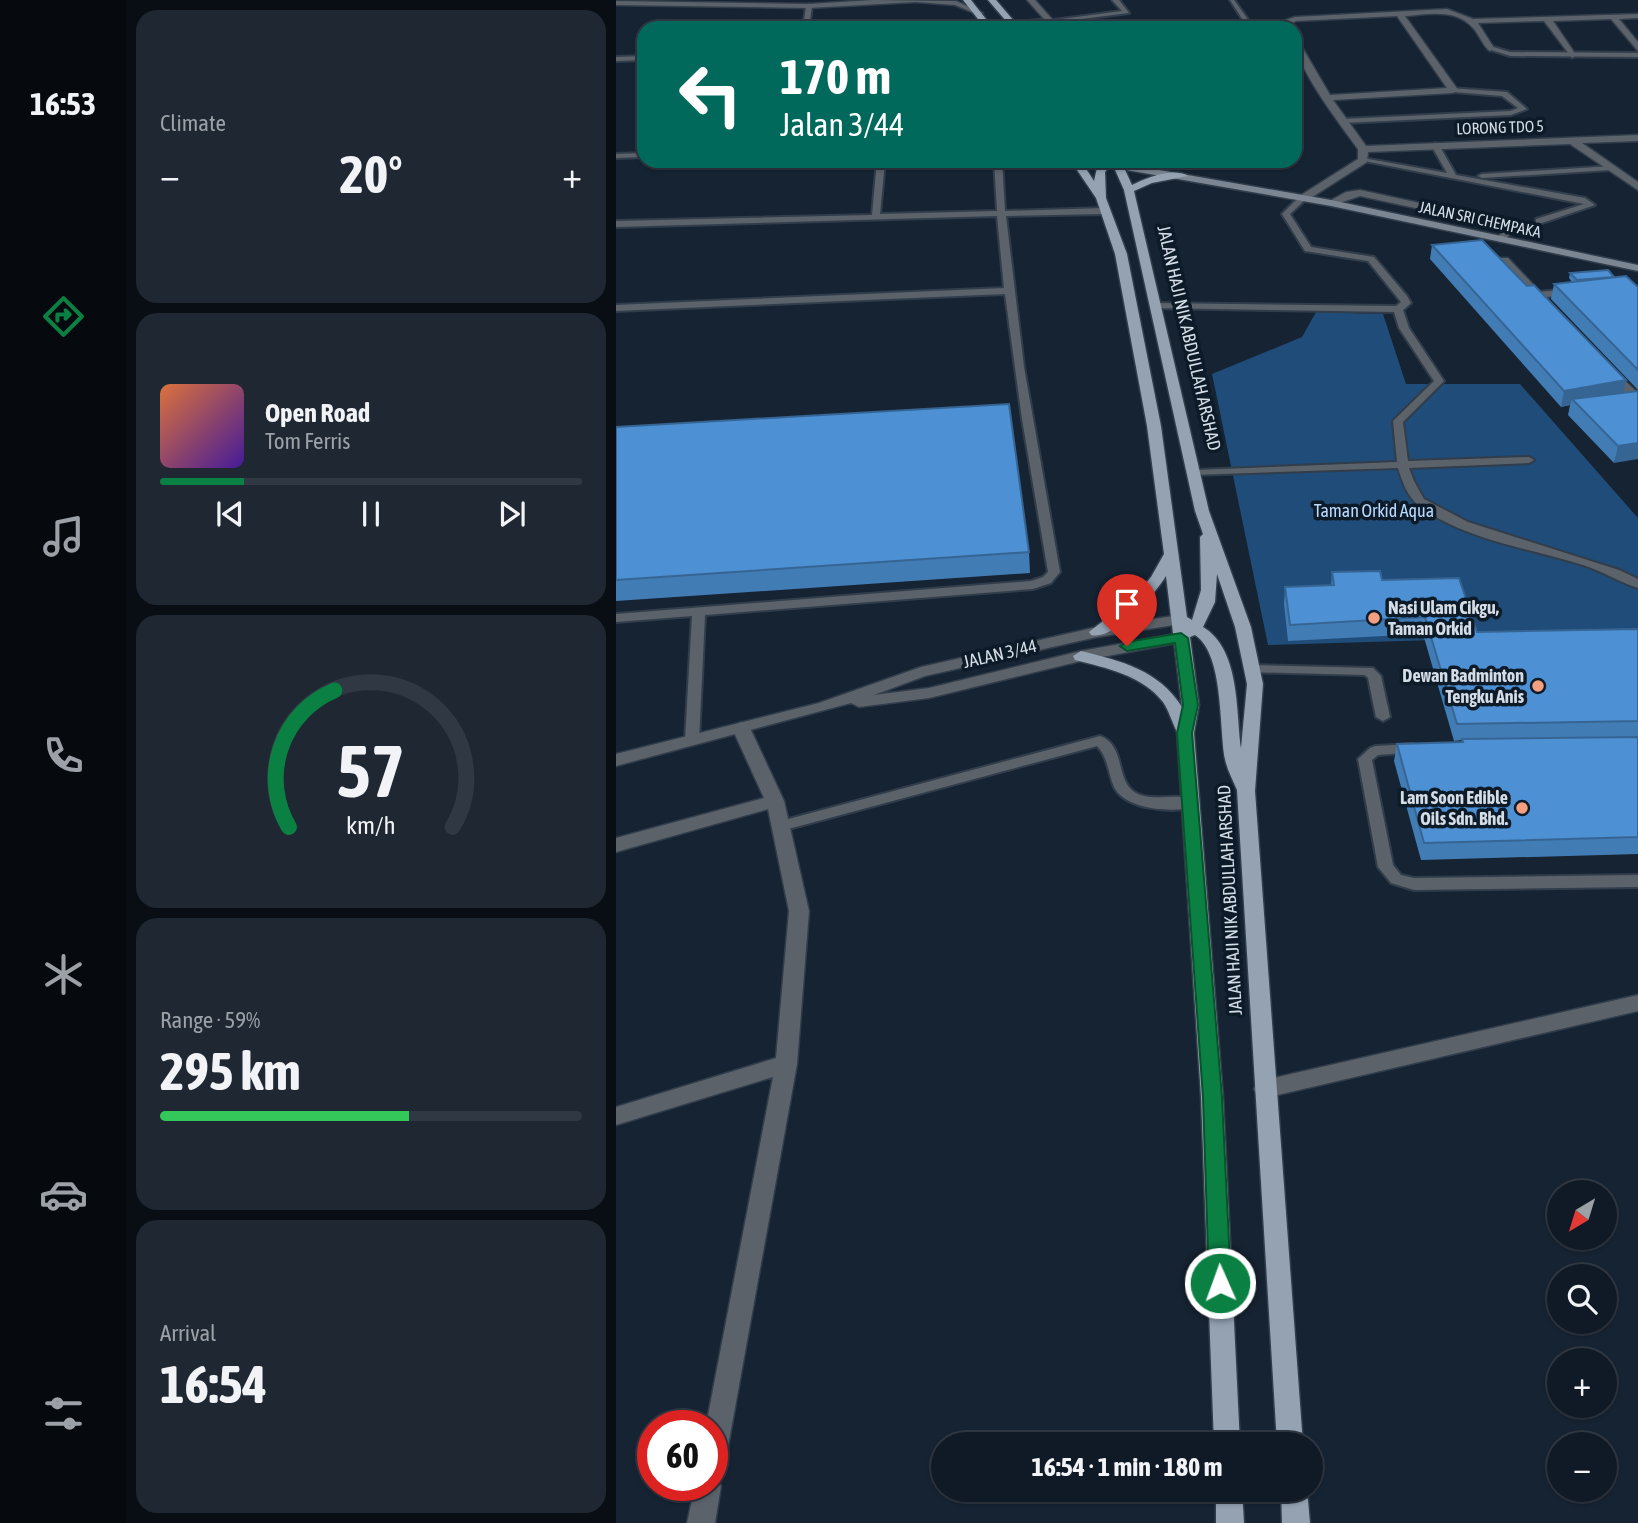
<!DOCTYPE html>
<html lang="en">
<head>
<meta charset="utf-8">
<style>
	:root { --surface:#101a26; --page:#1e2732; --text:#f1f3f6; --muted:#9ca1a7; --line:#303843; --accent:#0b8043 }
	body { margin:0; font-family:"Asap Condensed",sans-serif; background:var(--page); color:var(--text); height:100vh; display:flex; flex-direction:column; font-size:26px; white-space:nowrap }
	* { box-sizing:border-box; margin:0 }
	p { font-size:23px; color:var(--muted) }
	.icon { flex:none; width:38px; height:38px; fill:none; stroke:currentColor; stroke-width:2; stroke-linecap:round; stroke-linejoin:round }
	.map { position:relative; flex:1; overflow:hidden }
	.drawer { display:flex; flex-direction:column; gap:10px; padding:10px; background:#090e15; width:490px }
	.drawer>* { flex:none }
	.banner { position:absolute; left:21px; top:21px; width:665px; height:147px; border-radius:21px; box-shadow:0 2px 5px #0004,0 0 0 2px var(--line); background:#00695c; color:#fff; overflow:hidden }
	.needle { width:46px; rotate:218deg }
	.buttons { position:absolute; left:931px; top:1180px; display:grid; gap:14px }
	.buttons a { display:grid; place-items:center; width:70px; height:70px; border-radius:50%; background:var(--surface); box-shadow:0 2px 5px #0004,0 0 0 2px var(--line); font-size:35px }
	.speed { position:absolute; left:21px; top:1410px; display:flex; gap:14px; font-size:35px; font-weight:700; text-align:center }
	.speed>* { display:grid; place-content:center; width:91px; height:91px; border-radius:50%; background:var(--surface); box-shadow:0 2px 5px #0004,0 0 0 2px var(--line); line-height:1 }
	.speed .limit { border:10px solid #d22; background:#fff; color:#111 }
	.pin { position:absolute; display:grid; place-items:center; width:60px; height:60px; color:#fff; margin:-72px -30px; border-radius:50% 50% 50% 0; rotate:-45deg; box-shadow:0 0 7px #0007 }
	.pin .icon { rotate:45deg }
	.me { position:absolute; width:77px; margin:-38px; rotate:358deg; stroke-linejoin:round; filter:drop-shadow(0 0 5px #0008) }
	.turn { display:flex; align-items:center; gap:24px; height:147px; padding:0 28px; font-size:32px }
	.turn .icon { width:91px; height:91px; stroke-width:2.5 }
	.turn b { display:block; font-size:49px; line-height:60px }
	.big { font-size:52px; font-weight:700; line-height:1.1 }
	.drawer .card { flex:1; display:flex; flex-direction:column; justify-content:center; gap:10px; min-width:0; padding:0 24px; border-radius:21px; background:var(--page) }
	.drawer .dial { align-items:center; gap:0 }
	.dial svg { height:182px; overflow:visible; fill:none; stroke:var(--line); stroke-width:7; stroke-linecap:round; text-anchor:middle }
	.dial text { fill:var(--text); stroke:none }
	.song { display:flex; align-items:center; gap:21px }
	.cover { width:84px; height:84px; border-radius:10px; background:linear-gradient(135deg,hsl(20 70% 55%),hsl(260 70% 35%)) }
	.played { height:7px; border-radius:4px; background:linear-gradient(90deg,var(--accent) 20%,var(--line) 20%) }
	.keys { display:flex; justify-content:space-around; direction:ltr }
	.heat { display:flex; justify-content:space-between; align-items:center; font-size:38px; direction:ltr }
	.charge { height:10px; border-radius:5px; background:linear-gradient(90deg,#34c759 59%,var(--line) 0) }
	.trip { position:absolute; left:315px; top:1432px; width:392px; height:70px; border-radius:35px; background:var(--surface); box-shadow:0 2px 5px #0004,0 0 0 2px var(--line); font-weight:700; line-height:70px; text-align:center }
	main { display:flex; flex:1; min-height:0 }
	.dock { display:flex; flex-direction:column; width:126px; justify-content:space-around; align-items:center; background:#060a0f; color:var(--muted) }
	.dock .icon { width:49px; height:49px }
	.dock .active { color:var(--accent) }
	.dock b { font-size:32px; color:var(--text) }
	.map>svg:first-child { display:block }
	.green { fill:#1f4c78 }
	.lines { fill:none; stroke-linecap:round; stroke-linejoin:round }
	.service-casing { stroke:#313d4b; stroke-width:4 }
	.minor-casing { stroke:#313d4b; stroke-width:3 }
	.tertiary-casing { stroke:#313d4b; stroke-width:3 }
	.secondary-casing { stroke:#313d4b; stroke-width:3 }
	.primary-casing { stroke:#313d4b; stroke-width:3 }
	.service { fill:#5b626a; fill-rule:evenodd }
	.minor { fill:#5b626a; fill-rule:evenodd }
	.tertiary { fill:#5b626a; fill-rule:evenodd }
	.secondary { fill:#7b8692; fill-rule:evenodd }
	.primary { fill:#94a2b2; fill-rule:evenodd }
	.wall { fill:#427cb5 }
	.shaded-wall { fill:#366594 }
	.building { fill:#4d90d3; stroke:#366594; stroke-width:2 }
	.route { fill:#0b8043; stroke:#07532c; stroke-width:2 }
	.poi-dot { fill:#f3a082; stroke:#0d1a28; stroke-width:2.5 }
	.labels { text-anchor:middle; stroke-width:7; stroke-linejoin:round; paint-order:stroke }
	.far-street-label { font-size:16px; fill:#d4dce6; stroke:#0d1a28 }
	.street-label { font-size:18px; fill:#d4dce6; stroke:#0d1a28 }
	.park-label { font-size:18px; fill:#b9dafe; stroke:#0d1a28 }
	.poi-label { font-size:18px; font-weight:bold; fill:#d4dce6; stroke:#0d1a28; text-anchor:end }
</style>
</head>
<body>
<main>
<nav class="dock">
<b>16:53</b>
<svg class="icon active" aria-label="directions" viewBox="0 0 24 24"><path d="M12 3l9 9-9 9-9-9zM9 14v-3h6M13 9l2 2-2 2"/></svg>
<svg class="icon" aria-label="music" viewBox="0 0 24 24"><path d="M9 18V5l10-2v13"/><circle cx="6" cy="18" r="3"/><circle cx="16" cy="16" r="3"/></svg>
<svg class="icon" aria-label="phone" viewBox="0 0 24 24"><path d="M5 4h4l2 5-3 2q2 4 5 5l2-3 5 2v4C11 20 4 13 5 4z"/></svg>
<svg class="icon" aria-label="climate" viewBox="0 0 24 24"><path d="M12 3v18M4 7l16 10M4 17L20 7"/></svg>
<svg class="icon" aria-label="car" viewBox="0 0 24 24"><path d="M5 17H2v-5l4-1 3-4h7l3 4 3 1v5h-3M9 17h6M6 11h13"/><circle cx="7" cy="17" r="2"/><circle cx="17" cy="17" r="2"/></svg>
<svg class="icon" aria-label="filters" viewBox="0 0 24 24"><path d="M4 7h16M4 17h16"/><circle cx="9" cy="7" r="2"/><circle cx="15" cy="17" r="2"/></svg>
</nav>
<section class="drawer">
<div class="card"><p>Climate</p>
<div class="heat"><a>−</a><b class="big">20°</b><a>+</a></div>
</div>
<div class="card">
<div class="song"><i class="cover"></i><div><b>Open Road</b><p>Tom Ferris</p></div></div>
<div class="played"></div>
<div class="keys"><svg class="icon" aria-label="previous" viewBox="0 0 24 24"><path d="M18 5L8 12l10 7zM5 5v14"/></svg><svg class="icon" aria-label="pause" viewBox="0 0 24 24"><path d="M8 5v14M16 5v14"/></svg><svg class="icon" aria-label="next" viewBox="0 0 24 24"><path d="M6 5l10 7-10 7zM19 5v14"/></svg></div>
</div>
<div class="card dial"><svg viewBox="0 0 100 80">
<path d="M14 69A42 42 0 1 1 86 69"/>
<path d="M14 69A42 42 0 0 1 34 9" stroke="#0b8043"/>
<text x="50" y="56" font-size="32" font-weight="700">57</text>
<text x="50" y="72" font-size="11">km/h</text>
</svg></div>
<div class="card"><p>Range · 59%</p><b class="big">295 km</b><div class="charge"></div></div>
<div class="card"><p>Arrival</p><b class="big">16:54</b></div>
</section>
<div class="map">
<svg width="1022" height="1523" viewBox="0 0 1022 1523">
	<rect width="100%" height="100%" fill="#162332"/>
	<!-- green -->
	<path class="green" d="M700,312L767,314L790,384H904L1022,518V634L652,645L596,374L686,337Z"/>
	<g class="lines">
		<!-- service casing -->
		<g class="service-casing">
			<path id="service" d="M496,0H503L513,13L433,23L430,21L506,11Z
				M614,0H618L638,28H632Z
				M193,4L196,6L193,28H187L190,6Z
				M874,46L894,52L1022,53V57L894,56L872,49Z
				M28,56V60L0,61V57Z
				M834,88L891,92L911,109L895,115L727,123L723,121L727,119L894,111L902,108L886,96L837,92Z
				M819,143L823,145L840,175L969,198L979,205L923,224L920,223V219L968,204L743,160L747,158L831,173L815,145Z
				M28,153V157L0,158V154Z
				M261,161H269L264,214L381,211L378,161H386L389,211L489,208L493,211L489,214L390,216L408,367L444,572L435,583L417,589L89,615L83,740L81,743H71L69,740L76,616L0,622V614L415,581L427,577L432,572L406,419L389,294L0,311V305L388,288L381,216L0,227V221L256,215Z
				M997,166V170H994L866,178L862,176L866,174Z
				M683,197L690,199L674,214L695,247L758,257L791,296L795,303L787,310L793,328L828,381L787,422L792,461L913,457L918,460L913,463L793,468L798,481L808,499L852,522L1003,570L1022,579V588C1003,582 986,571 967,565C913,548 849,540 803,506C792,497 786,482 782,468L576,475L574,473L580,470L781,462L777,421L818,381L783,328L778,312L537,308L535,306L540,303L780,306L785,302L752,261L689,251L666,214Z
				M955,289L958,290V294L922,298L917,295L922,292Z
				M636,665L757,668L765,676L774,717L767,721L760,717L752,678L749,675L631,672L629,669Z
				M484,736C509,745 500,778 517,791C535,805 569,789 581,803L579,807C556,813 510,810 498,787C492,773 492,757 481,746L165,831L158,826L165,821Z
				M797,744L804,749L802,752L762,755L756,760L777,865L785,875L798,878L1022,875V887L798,890L775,883L762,867L742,759L754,748L759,746Z"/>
		</g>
		<!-- minor casing -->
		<g class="minor-casing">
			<path id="minor" d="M257,0L340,1L367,13L363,15L339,5L300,2L193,8L0,5V1L193,4Z
				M411,0H419L444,28H436L432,24L393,26L396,22L428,19Z
				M831,9L857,19L1022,14V18L1003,19L1022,42V51L995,19L937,21L960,55L956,58L928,21L862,23L878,48L874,51C867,46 864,36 858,29C841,8 813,14 789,16L842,90L837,93L717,100L750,146L1022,135V141L966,143L1022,182V190L954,144L752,152L751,162L690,201H682V197L742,159V149C725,125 679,67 679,39L683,42L714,95L831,88L781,16L680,21L674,24L675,28H667V21L679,17Z
				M744,190L900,224L905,227L884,242L879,239L891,228L744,196L715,206L710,203L730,192Z
				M884,258H892L931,299V303H923L884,262Z
				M992,365L1022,393V404L1017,403L988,372L986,369Z
				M125,722L134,728L168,801L193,911L181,1064L109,1463L105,1472L98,1475L105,1486L99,1523H71L79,1486H96V1426H90L157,1077L0,1125V1107L160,1058L173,911L152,809L0,852V838L148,798L116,728Z
				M1022,995V1011L649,1098L641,1095L638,1089L641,1083L649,1080Z"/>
		</g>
		<!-- tertiary casing -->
		<g class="tertiary-casing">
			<path id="tertiary" d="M565,615L573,620L571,623L481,637L309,676L258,695L313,688L465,651L565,633L573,638L571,641L465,661L313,698L243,707L235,703L0,766V754L203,703L305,667L481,627Z"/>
		</g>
		<!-- secondary casing -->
		<g class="secondary-casing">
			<path id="secondary" d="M503,163L715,200L1022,265V271L715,206L499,168L498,166Z"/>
		</g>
		<!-- primary casing -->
		<g class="primary-casing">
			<path id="primary" d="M347,0H355L377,28H369Z
				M372,0H380L404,28H396Z
				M455,161H465L478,181L481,168L486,161H505L516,185C530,178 558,167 572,176L536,183L518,191L593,511L635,627L647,684L639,791L687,1444H661L621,790C617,780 611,770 609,759C603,727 608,654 579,635L574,637L583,705L578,733L607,1097L624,1444H598L585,1097L561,732C556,722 553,711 547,702C526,675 490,668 459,660L457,656L465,651C505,661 543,670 566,707L550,576C539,594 498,641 475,635L473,632L520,595L535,577L548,554L531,426L499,254L480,198ZM496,163L508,190L579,511L587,534L584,537L585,590L576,620L571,617L545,426L511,254L490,198L489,172ZM601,574L619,627L631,684L625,748C620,710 624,649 587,627L599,602Z
				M540,161H556L567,166L562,169Z
				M600,1489H626L628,1523H600Z
				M665,1489H691L694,1523H666Z"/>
		</g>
		<!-- service -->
		<use href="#service" class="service"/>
		<!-- minor -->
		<use href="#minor" class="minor"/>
		<!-- tertiary -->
		<use href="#tertiary" class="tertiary"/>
		<!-- secondary -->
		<use href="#secondary" class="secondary"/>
		<!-- primary -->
		<use href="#primary" class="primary"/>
	</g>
	<!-- wall -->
	<path class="wall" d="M816,245L911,286L1010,380L1007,393L1022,391L998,463L952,415L954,405L945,407L814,259Z
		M954,273L998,277L1022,287V390L935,299L938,284L956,282L953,278Z
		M0,427L413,552L414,573L0,601Z
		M716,572L766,580L861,632L1022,629V854L805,860L778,761L781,744L845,742L846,740L838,741L807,634L672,641L668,604L669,587L715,586Z"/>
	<!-- shaded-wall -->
	<path class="shaded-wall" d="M1010,380L1007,395L956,399L954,405L945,407L948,391Z
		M1022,443V459L998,463L1002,446Z"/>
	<!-- building -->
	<path class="building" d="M866,240L911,286L918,285L1010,380L948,391L816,245Z
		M992,270L998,277L961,280L954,273Z
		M1010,276L1022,287V370L938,284Z
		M1022,391V443L1002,446L956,399Z
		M393,404L413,552L0,580V427Z
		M764,571L766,580L843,578L861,632L1022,629V721L841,724L809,617L674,625L669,587L718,585L716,572Z
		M1022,737V837L808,843L781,744L847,742L846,739Z"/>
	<!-- route -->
	<path class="route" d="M565,633L572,638L582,705L576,733L606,1097L615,1283L612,1291L604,1294L596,1291L593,1283L587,1097L561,733L567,705L559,643L511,651L504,646L511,642Z"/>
	<!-- markers -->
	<g class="poi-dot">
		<circle cx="758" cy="618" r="7"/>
		<circle cx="922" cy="686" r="7"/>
		<circle cx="906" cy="808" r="7"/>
	</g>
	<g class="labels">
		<!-- far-street labels -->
		<g class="far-street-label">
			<text transform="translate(884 127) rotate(-2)" y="6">LORONG TDO 5</text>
			<text transform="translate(864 219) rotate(12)" y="6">JALAN SRI CHEMPAKA</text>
		</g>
		<!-- street labels -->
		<g class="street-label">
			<text transform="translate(573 338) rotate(77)" y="6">JALAN HAJI NIK ABDULLAH ARSHAD</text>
			<text transform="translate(384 654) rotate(-13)" y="6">JALAN 3/44</text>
			<text transform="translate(614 900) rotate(-93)" y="6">JALAN HAJI NIK ABDULLAH ARSHAD</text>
		</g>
		<!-- park labels -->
		<g class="park-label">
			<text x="758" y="517">Taman Orkid Aqua</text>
		</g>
		<!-- poi labels -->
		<g class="poi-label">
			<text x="772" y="614" text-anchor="start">Nasi Ulam Cikgu,<tspan x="772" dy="21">Taman Orkid</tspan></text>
			<text x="908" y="682">Dewan Badminton<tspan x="908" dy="21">Tengku Anis</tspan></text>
			<text x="892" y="804">Lam Soon Edible<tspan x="892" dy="21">Oils Sdn. Bhd.</tspan></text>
		</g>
	</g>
</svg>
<div class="buttons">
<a><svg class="needle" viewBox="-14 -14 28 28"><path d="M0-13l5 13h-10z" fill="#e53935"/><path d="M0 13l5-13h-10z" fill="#9ca1a7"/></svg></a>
<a><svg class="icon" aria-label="search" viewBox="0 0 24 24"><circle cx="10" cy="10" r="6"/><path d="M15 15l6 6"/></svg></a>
<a>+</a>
<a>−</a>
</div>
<div class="speed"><div class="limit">60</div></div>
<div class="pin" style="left:511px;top:646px;background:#d93025"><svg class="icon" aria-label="arrive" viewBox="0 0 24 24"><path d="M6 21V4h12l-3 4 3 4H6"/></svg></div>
<svg class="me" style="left:604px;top:1283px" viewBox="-20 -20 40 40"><circle r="17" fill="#0b8043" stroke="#fff" stroke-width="3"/><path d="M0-11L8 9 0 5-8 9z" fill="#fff"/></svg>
<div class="trip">16:54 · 1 min · 180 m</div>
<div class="banner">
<div class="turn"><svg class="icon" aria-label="left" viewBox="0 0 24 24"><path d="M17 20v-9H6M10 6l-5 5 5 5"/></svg><div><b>170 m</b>Jalan 3/44</div></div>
</div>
</div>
</main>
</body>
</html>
